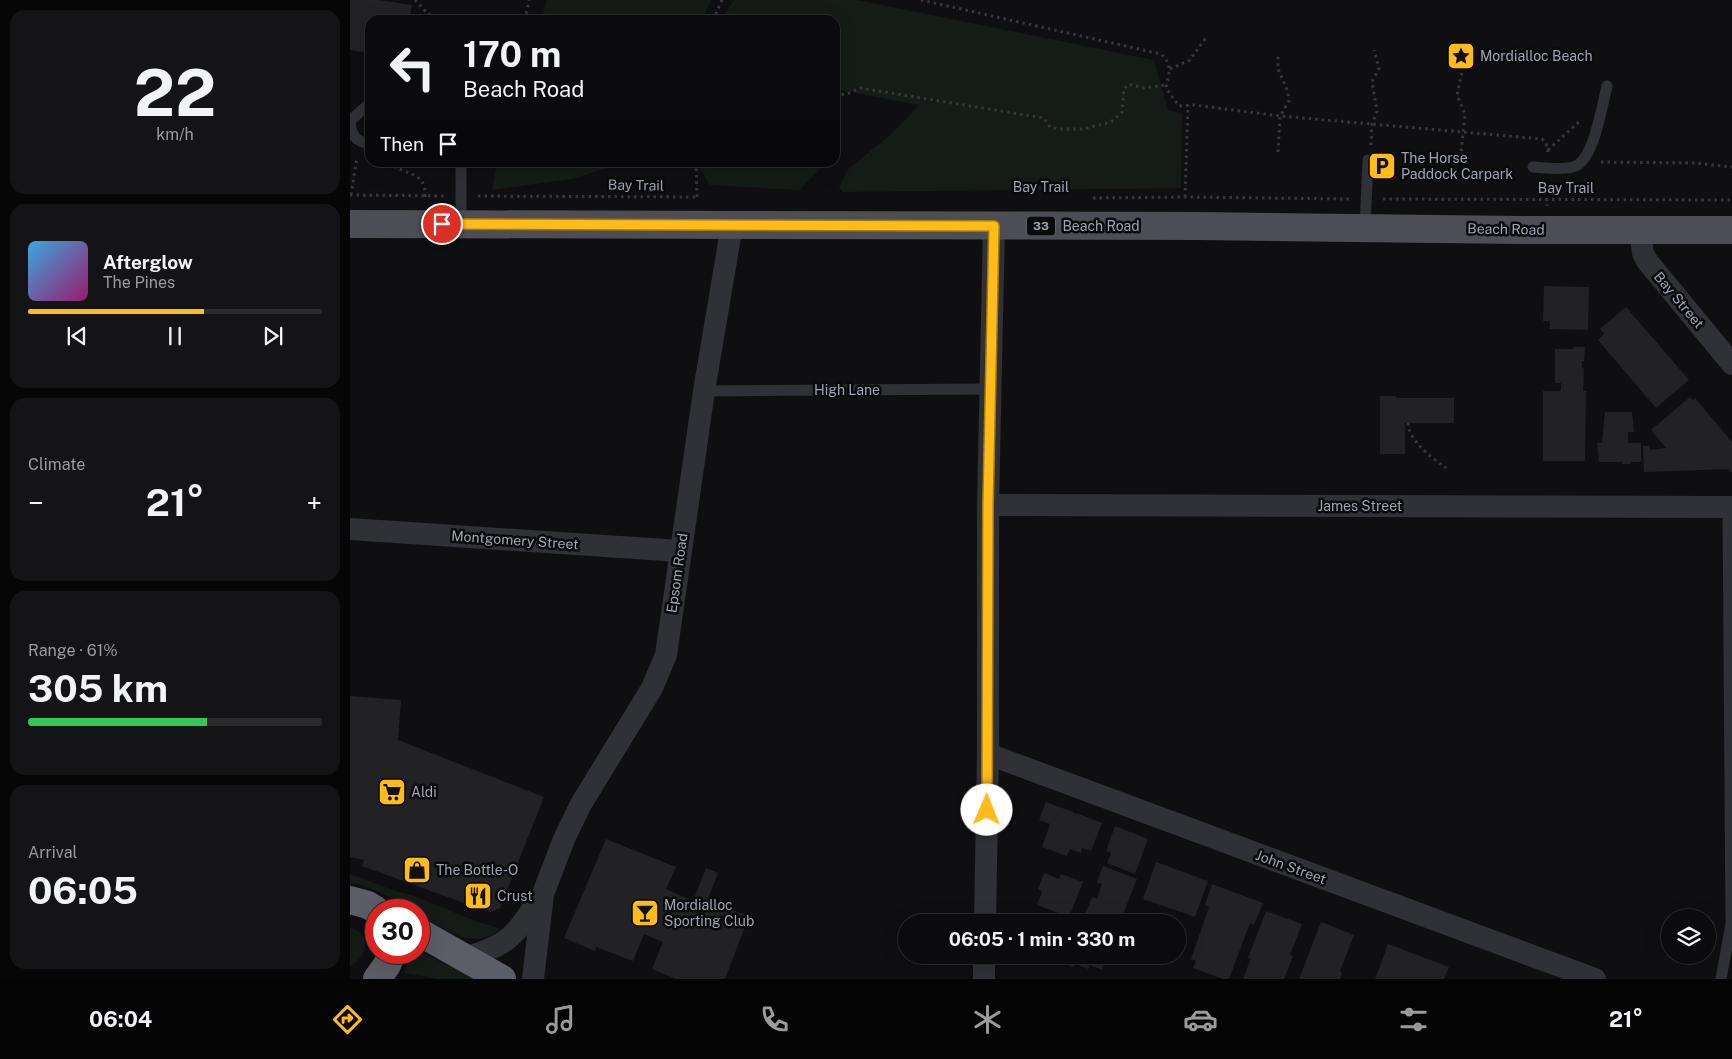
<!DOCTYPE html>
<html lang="en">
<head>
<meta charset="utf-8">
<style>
	:root { --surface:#0b0b0d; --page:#141416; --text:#f1f3f6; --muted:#9a9b9d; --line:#2b2b2e; --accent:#febb19 }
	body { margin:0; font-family:"Public Sans",sans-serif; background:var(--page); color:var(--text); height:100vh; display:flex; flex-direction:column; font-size:19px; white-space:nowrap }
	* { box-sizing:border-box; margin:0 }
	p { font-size:16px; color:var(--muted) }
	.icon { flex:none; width:28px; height:28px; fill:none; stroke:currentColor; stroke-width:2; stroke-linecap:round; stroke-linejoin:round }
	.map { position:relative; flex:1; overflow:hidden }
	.side { display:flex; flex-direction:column; gap:10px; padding:10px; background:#060607; width:350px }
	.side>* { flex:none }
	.hud { position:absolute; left:15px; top:15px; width:475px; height:152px; border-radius:15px; box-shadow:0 5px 20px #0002,0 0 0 1px var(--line); background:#0b0b0d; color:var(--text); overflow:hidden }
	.tools { position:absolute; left:1311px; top:909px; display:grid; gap:10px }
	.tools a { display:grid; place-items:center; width:55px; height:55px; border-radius:50%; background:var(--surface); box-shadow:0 5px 20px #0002,0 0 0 1px var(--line); font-size:25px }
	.speed { position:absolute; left:15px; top:899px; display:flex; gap:10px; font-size:25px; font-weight:700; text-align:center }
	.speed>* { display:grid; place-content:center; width:65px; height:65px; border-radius:50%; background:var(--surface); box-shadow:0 5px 20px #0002,0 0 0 1px var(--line); line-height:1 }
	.speed .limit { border:8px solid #d22; background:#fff; color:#111 }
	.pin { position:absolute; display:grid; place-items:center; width:42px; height:42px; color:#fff; margin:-21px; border:2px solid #fff; border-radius:50%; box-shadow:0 1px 5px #0007 }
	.me { position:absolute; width:55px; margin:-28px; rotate:1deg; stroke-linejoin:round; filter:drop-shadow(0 0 4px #0008) }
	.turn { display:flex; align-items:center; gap:18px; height:105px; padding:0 15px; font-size:22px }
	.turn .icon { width:65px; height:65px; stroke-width:2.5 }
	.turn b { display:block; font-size:35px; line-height:42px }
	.then { display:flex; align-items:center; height:48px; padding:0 15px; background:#0003; gap:10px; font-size:19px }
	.big { font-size:38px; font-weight:700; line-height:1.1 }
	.side .card { flex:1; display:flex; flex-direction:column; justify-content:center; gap:8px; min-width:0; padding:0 18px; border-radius:15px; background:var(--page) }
	.side .dial { align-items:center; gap:0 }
	.dial b { font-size:65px; line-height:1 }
	.song { display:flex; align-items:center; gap:15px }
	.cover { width:60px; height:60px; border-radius:8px; background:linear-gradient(135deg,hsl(200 70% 55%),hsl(320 70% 35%)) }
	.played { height:5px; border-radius:2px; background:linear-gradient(90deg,var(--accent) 60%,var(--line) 60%) }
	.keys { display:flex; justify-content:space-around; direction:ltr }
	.heat { display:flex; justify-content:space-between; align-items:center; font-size:28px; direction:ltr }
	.charge { height:8px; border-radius:4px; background:linear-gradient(90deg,#34c759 61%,var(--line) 0) }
	.trip { position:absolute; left:548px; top:914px; width:288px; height:50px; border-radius:25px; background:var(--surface); box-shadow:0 5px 20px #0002,0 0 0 1px var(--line); font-weight:700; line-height:50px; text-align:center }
	.menu { display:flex; height:80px; justify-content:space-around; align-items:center; background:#040405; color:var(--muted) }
	.menu .icon { width:35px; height:35px }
	.menu .on { color:var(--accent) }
	.menu b { font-size:22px; color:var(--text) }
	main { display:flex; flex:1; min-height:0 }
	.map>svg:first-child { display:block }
	.green { fill:#151b17 }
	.building { fill:#222225 }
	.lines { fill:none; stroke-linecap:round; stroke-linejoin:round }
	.path { stroke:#36383d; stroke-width:3; stroke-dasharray:2.5 4; stroke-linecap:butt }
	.lane { stroke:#303136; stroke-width:11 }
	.street { stroke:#303136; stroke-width:22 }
	.primary { stroke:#4c4d55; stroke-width:28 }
	.highway { stroke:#5c5e67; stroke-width:28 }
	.route-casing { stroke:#a57a10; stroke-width:12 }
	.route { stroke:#febb19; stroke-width:9 }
	.labels { text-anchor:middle; stroke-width:5; stroke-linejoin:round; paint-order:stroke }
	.shield { fill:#0a0a0c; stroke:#727681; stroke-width:1 }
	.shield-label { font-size:12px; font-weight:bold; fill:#9fa4b3 }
	.poi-label { font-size:14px; fill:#9fa4b3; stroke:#0a0a0c; text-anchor:start }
	.street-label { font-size:14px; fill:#9fa4b3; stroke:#0a0a0c }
</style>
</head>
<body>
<main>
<section class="side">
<div class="card dial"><b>22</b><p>km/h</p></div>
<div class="card">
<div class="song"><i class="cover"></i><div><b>Afterglow</b><p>The Pines</p></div></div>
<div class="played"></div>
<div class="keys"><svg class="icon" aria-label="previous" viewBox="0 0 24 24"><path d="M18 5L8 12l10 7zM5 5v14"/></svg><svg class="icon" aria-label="pause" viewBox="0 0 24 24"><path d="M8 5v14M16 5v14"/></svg><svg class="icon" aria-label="next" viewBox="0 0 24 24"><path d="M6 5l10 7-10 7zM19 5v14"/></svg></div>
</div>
<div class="card"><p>Climate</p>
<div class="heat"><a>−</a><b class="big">21°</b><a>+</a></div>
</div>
<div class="card"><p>Range · 61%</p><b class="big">305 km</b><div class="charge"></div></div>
<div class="card"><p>Arrival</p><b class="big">06:05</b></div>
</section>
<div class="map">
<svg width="1382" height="979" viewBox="0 0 1382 979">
	<rect width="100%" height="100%" fill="#0f0f11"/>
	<!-- green -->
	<path class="green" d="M197,0H361L356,10L355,20H191Z
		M384,0H507L804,60L818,110L832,113L831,188L492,192L489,187L498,169L538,137L569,105L485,89V20H371Z
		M351,162H476V163L449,190L360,185L350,167Z
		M147,163V162L268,163L266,165L222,179L142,190Z
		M0,874L48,892L62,895L125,921L146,927L149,930C123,952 92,928 69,914V910C58,910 48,901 39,897C27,891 13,884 0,883Z
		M0,927C21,933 18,958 0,966Z
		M69,951L127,979H88L54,973L62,953L69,952Z"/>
	<!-- building -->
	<path class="building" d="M0,0H29L62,5L59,20H20V53L0,50Z
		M1194,286L1239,287L1238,330L1200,329V321H1193Z
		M1276,307L1339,380L1306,408L1248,340L1254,334L1250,329Z
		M1223,347H1235L1234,361H1232V368H1234L1233,391H1236L1235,461H1193V391H1211V383H1205V349H1223Z
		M1030,396H1046V398H1104V423H1055V454H1030Z
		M1340,397L1343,400L1345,398L1382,442V472H1380L1379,469L1294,472L1293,446H1299L1300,450L1316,448L1301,430Z
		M1255,412H1282L1284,432H1278V443H1291V462H1280L1281,464H1272V462H1249L1247,443H1252Z
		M0,696L51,700L48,740L194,797L150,908L140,912L117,904L12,866L14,860L0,857Z
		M696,802L723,812L725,814L726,813L752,823L741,851L732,848L731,853L720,849L717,856L692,847L700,824L689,820Z
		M765,826L798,839L785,874L757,863L761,853L756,851Z
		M256,839L326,867L316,889L343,901L356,868L368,873L357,901L399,916L375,979H326L302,969L313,942L294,934L283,961L246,947L245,951L214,938Z
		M806,862L858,881L845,917L793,899Z
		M753,866L787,879L770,922H732L742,897L747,899L752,884L747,882Z
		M694,873L709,879L711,874L733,882L719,917L687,905L692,891L688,889Z
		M862,884L913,903L904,925L900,923L879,979H873L843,968L846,961L841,959L859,907L855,905Z
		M916,911L952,924L940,955L943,956L934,979H893L901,958H898Z
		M971,922L1004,935L990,971L992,972L990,979H949Z
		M1038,944L1099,967L1094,979H1025Z
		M693,955H758L752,970L740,965L738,969L724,963L723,967Z"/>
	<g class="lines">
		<!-- path -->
		<path class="path" d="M65,0L78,14L79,20
			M571,0L811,54C824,66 818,73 816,88L829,106L844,105L930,116L1192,139L1196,143L1198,152
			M78,14L94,20
			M175,20L179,0
			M363,20L372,0
			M820,69L840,60L857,36
			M485,95L497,94L510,88L694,118L700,127L708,129H733L761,122L772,112L774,89L779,84L793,88L816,85
			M1021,145L1022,124L1027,111L1022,82L1029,68L1024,50
			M1198,150L1231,120
			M928,152L930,116L939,101L938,92L928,69V53
			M39,162C53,176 77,170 75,197
			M346,162L347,197
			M1251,162L1347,163L1382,167
			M1110,164L1115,114L1107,95L1114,63
			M1196,185L1197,206
			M0,195L94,196
			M1,195L7,157
			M128,196L349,197
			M835,197L838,105
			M743,198L835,197L999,199
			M1033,199L1382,200
			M1058,423C1058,440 1082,458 1096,468"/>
		<!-- lane -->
		<path class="lane" d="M20,103L0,121C1,135 6,142 20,144
			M1183,167C1196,168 1210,170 1223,167C1244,162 1252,105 1257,86
			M111,224V162
			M1015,227L1018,160
			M354,391L641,389
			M1371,979L1381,924L1378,507"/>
		<!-- street -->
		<path class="street" d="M1290,229L1293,253L1297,261L1382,364
			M638,505L1382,507
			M0,529L330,551
			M638,754L1245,979
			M635,922L638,754V505L644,226
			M114,958C159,946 165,935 190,898
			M183,979L193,894L214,839L231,804L302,688L316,655L354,391L382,225
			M634,979V955"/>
		<!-- primary -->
		<path class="primary" d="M0,224L849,226L1170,230H1382"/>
		<!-- highway -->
		<path class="highway" d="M0,900L18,905L26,910
			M69,932L152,979
			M27,979L37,965L42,952"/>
	</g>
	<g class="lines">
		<!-- route casing -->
		<g class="route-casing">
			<path id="route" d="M92,224L644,226L638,505L637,810"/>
		</g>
		<!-- route -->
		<use href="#route" class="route"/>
	</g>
	<!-- icons -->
	<defs>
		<g id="sight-square" transform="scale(1.4375)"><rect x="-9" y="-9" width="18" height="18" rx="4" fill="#febb19" stroke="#0a0a0c"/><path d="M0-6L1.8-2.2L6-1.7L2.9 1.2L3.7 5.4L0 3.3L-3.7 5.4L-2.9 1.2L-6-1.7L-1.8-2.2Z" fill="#111"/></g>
		<g id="parking-square" transform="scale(1.4375)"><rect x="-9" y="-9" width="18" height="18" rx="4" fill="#febb19" stroke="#0a0a0c"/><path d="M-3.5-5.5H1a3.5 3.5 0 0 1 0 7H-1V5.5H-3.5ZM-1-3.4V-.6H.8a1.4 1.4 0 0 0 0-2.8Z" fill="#111"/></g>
		<g id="supermarket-square" transform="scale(1.4375)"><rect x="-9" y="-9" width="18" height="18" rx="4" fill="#febb19" stroke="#0a0a0c"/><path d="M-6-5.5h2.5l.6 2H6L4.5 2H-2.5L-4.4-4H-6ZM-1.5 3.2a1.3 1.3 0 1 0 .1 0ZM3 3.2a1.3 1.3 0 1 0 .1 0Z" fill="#111"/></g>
		<g id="shop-square" transform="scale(1.4375)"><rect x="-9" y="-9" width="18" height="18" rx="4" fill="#febb19" stroke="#0a0a0c"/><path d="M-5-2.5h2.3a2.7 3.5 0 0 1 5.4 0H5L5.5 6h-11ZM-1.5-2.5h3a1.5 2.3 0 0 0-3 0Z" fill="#111"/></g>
		<g id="restaurant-square" transform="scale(1.4375)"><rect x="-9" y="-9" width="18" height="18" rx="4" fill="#febb19" stroke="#0a0a0c"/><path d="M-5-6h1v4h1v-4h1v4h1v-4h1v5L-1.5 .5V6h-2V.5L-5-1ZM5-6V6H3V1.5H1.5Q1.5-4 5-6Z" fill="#111"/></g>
		<g id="bar-square" transform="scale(1.4375)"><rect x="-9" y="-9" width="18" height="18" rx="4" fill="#febb19" stroke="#0a0a0c"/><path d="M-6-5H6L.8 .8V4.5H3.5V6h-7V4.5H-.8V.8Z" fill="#111"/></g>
	</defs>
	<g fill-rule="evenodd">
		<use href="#sight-square" x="1111" y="56"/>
		<use href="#parking-square" x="1032" y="166"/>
		<use href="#supermarket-square" x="42" y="792"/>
		<use href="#shop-square" x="67" y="870"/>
		<use href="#restaurant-square" x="128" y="896"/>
		<use href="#bar-square" x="295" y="913"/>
	</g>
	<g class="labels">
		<!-- shield labels -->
		<rect class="shield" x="677" y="216.5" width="28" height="19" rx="4"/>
		<g class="shield-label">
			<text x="691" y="230">33</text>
		</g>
		<!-- poi labels -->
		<g class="poi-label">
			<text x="1130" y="61">Mordialloc Beach</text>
			<text x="1051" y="163">The Horse<tspan x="1051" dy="16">Paddock Carpark</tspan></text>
			<text x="61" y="797">Aldi</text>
			<text x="86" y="875">The Bottle-O</text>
			<text x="147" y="901">Crust</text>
			<text x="314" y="910">Mordialloc<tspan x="314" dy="16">Sporting Club</tspan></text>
		</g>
		<!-- street labels -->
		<g class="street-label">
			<text transform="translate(286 185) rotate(1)" y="5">Bay Trail</text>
			<text x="691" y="192">Bay Trail</text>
			<text x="1216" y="193">Bay Trail</text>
			<text x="751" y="231">Beach Road</text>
			<text transform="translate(1156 229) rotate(1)" y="5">Beach Road</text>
			<text transform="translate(1329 300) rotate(50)" y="5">Bay Street</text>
			<text x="497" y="395">High Lane</text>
			<text x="1010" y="511">James Street</text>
			<text transform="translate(165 540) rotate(4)" y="5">Montgomery Street</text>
			<text transform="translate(327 573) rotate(-82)" y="5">Epsom Road</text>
			<text transform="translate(941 867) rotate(20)" y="5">John Street</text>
		</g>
	</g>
</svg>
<div class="tools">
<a><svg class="icon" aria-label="layers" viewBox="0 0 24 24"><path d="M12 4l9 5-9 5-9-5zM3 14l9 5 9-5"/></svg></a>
</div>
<div class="speed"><div class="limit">30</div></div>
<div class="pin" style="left:92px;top:224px;background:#d93025"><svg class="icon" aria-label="arrive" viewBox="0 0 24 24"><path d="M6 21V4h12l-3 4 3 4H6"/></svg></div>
<svg class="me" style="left:637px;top:810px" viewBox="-20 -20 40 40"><circle r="19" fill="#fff"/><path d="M0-13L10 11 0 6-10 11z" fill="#febb19"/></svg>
<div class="trip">06:05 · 1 min · 330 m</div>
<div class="hud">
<div class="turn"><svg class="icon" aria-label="left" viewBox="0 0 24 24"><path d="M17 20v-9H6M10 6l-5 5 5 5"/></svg><div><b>170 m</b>Beach Road</div></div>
<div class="then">Then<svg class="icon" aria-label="arrive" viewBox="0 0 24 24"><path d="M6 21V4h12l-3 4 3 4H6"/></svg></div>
</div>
</div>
</main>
<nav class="menu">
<b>06:04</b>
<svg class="icon on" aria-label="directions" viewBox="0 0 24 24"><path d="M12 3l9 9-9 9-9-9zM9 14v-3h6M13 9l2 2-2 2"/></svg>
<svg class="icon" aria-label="music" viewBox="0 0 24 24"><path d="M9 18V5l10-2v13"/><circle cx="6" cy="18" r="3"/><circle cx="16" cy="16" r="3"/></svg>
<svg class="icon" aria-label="phone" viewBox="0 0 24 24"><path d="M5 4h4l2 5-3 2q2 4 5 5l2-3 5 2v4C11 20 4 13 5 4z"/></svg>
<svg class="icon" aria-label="climate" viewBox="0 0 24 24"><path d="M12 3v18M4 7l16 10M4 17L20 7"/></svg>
<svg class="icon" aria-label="car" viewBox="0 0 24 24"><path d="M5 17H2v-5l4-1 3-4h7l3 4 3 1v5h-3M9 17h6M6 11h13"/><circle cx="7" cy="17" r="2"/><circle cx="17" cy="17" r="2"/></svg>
<svg class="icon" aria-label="filters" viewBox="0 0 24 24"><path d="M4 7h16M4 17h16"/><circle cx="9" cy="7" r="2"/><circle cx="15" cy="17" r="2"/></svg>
<b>21°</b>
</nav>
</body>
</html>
